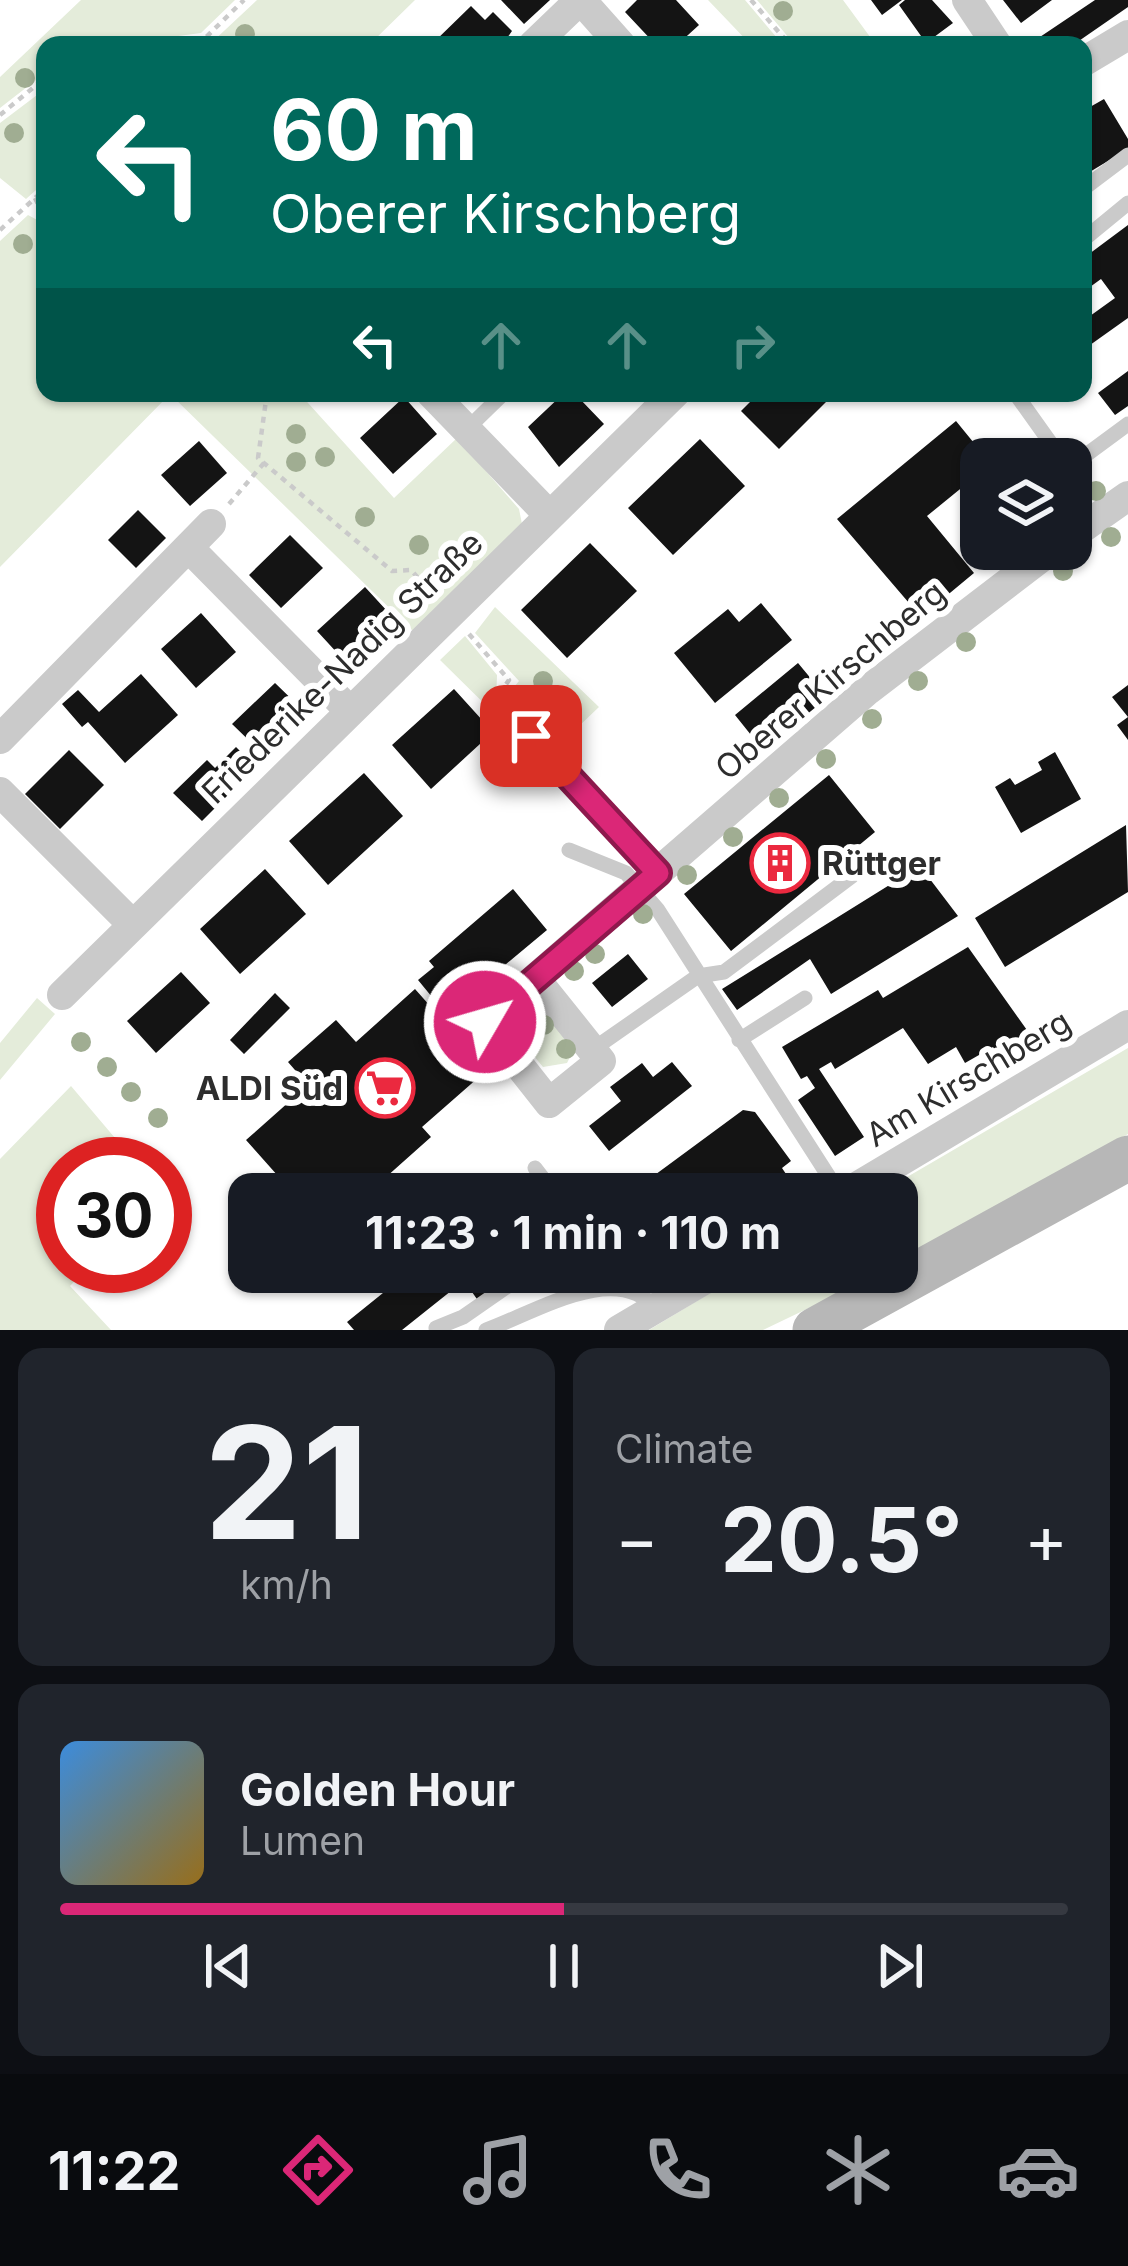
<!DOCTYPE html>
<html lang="en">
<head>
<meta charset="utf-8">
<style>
	:root { --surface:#171b24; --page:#20242c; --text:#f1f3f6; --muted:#9ea1a6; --line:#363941; --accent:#db2777 }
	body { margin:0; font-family:Inter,sans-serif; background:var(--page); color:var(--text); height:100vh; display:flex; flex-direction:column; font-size:45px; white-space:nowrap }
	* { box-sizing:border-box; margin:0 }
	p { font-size:39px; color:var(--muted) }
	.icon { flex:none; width:66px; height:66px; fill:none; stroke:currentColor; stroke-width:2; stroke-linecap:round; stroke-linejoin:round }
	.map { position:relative; height:1330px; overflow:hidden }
	.panel { display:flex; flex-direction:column; gap:18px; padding:18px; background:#0d0f14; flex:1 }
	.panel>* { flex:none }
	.top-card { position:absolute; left:36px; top:36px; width:1056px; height:366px; border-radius:24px; box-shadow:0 3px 9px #0004; background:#00695c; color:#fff; overflow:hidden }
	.controls { position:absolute; left:960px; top:438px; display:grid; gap:24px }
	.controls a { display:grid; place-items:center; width:132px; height:132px; border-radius:24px; background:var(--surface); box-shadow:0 3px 9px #0004; font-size:60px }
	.speed { position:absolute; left:36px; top:1137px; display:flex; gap:24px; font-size:60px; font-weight:700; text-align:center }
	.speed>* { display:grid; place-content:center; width:156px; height:156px; border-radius:50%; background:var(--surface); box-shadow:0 3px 9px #0004; line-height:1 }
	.speed .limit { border:18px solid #d22; background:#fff; color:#111 }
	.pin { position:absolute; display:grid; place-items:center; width:102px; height:102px; color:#fff; margin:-51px; border-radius:24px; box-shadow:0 6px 18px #0006 }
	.me { position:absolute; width:132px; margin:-66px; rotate:52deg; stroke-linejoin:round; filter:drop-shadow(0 0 9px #0008) }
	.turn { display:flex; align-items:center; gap:42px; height:252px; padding:0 36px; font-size:54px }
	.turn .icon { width:156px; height:156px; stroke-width:2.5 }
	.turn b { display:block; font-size:84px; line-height:102px }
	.lanes { display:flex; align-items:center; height:114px; padding:0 36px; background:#0003; justify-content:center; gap:60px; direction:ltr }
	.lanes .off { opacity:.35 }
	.big { font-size:90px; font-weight:700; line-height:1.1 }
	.panel .tile { flex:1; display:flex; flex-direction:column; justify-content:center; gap:18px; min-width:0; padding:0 42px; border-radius:24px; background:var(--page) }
	.panel .dial { align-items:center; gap:0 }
	.dial b { font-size:156px; line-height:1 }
	.song { display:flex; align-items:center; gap:36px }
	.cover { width:144px; height:144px; border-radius:18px; background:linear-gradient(135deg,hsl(210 70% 55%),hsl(40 70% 35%)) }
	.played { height:12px; border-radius:6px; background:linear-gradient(90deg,var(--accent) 50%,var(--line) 50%) }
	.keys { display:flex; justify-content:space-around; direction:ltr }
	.heat { display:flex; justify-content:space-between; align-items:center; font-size:66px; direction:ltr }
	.panel .tiles { flex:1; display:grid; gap:18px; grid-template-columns:1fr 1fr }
	.tile:last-child { grid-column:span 2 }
	.trip { position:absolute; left:228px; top:1173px; width:690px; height:120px; border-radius:24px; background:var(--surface); box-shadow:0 3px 9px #0004; font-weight:700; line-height:120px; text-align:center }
	.tabs { display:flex; height:192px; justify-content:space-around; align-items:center; background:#090b0e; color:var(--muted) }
	.tabs .icon { width:84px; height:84px }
	.tabs .on { color:var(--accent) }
	.tabs b { font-size:54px; color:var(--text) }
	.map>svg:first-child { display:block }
	.green { fill:#e4ecda }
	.building { fill:#141414 }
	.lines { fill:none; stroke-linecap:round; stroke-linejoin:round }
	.path { stroke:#cacaca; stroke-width:4.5; stroke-dasharray:6 6; stroke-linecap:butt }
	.lane { stroke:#cacaca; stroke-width:15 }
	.street { stroke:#cacaca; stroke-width:30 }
	.secondary { stroke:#b7b7b7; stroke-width:45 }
	.tree { fill:#a0ad92 }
	.route-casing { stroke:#8e194d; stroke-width:30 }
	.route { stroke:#db2777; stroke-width:21 }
	.labels { text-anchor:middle; stroke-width:12; stroke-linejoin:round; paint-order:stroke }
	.street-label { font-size:33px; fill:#2d2d2d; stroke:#fff }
	.poi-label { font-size:33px; font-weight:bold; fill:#2d2d2d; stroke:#fff; text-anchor:start }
</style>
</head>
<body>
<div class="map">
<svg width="1128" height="1330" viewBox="0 0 1128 1330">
	<rect width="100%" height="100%" fill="#fff"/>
	<!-- green -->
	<path class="green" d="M81,0H235L201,33L110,45H45V73L0,108V77Z
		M257,0H415L369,45H209Z
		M708,0H745L783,45H751Z
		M757,0H843L876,45H795Z
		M45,89V182L26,199L0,178V123Z
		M28,215L41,222L45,242V393H299L394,498L457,438L519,509L522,524L413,631L170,394L0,567V241Z
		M495,607L599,707L553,751L508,704L505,698L519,681L475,633Z
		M465,636L497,675L496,704L519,738L440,660Z
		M37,998L55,1014L0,1080V1043Z
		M533,1010L547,1012L573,1051L567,1063L543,1067L519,1038L521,1017Z
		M1128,1048V1134L897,1265V1194H878Z
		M71,1086L137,1164H63V1266H89L70,1286L111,1330H0V1159Z
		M745,1272H884L763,1330H649Z"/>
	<!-- building -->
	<path class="building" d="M501,0H550L524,24Z
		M637,0H676L699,25L677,45H656L625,12Z
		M871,0H902L882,15Z
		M905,0H932L953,23L926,43L899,5Z
		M1003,0H1052L1021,23Z
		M1095,0H1128V7L1073,45H1028Z
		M471,6L485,20L493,12L512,31L505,41L431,45Z
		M1104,99L1128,139V149L1083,176V111Z
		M1128,225V318L1083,350V321L1115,298L1101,279L1083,292L1085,257Z
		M1128,371V406L1115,415L1098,393Z
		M564,393L579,398L604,424L559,467L528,427Z
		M759,393H835L779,449L741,411Z
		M404,397L437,434L393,474L360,438Z
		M956,421L987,459H981V472L927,516L974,573L921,617L837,519Z
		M700,439L745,486L673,555L628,508Z
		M199,441L227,473L190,506L161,475Z
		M138,510L166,538L136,568L108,540Z
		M290,535L323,568L281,608L249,575Z
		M590,543L637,591L567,658L521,610Z
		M365,587L399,624L351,668L317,631Z
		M761,603L792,640L715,703L674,653L728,609L739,622Z
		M201,613L236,652L196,688L161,649Z
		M798,663L827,698L763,750L735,715Z
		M141,674L178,715L125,763L88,722L82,727L62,704L78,690L99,712Z
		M275,683L306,713L267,758L232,724Z
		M1128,685V740L1117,725L1128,717L1112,697Z
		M454,689L493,732L431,789L392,745Z
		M236,747L256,767L202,821L173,793L207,760L215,768Z
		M69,750L104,785L60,829L25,794Z
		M1055,752L1081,799L1021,833L995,787L1010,778L1015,785L1042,770L1038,762Z
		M364,773L403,816L328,885L289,841Z
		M829,775L875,832L731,951L684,894Z
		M1126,825L1128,892L1005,967L975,918Z
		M920,866L958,916L831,994L810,959L737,1010L722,989Z
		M265,869L306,914L240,974L200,929Z
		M513,889L547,930L446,1014L418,980L434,967L429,961Z
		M968,947L1034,1040L1003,1062L993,1047L965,1063L956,1047L928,1064L903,1028L835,1069L831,1062L819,1069L864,1137L835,1156L798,1100L815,1088L807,1076L801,1079L782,1047L878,990L883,998Z
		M628,954L648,979L612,1007L592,983Z
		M181,972L210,1003L156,1053L127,1021Z
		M415,989L487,1070L422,1127L431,1137L367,1194H294L246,1140L308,1085L288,1062L336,1020L356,1042Z
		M275,993L290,1008L244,1054L230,1040Z
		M672,1062L692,1086L609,1151L589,1126L621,1101L610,1087L642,1063L653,1077Z
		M743,1110L755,1112L791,1161L782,1168L786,1174L758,1194H629Z
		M409,1272H444L456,1287L402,1330H354L347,1322Z
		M458,1272H523L479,1302Z"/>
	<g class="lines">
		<!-- path -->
		<path class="path" d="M751,0L790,45
			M143,45H170
			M198,45L244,0
			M0,115L45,78
			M35,198L45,218
			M0,230L45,189
			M211,393L220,399L235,393
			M267,393L258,458L392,571L411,570L433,595
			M229,504L264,463
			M469,634L509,680L500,693L516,720"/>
		<!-- lane -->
		<path class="lane" d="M1083,189L1128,155
			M1083,240L1128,203
			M1015,393L1062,459
			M466,430L504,393
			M1071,466L1128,424
			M531,736L658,873
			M569,850L626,873L658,910L840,1194
			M739,1040L805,998
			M592,1050L698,976L724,972L852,876
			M535,1168L555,1194
			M436,1328L463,1317L528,1272
			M486,1330C534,1313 617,1260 656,1309"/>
		<!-- street -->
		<path class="street" d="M581,0L621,45
			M967,0L997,45
			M533,45L580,0
			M1083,62L1128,35
			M431,393L548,514
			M1071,536L1128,496
			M190,549L348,709
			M0,739L211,524
			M0,792L133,925
			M537,981L601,1061L549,1103L485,1022L868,690L1052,549
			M62,995L675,393
			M845,1194L1128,1025
			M619,1330L717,1272"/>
		<!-- secondary -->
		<path class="secondary" d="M815,1330L1128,1158"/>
	</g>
	<!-- trees -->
	<g class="tree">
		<circle cx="783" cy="11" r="10"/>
		<circle cx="245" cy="34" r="10"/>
		<circle cx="25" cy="78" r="10"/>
		<circle cx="14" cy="133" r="10"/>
		<circle cx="23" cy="244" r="10"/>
		<circle cx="296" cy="434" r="10"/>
		<circle cx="325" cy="457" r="10"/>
		<circle cx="296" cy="462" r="10"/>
		<circle cx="1096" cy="491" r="10"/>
		<circle cx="365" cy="517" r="10"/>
		<circle cx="1111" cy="537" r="10"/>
		<circle cx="419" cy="545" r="10"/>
		<circle cx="1063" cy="571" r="10"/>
		<circle cx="966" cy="642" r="10"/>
		<circle cx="543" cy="681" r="10"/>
		<circle cx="918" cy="681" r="10"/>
		<circle cx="525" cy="705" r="10"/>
		<circle cx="546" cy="712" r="10"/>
		<circle cx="872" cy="719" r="10"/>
		<circle cx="826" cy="759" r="10"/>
		<circle cx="779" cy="798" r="10"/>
		<circle cx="733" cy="837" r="10"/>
		<circle cx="687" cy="875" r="10"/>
		<circle cx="643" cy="914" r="10"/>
		<circle cx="595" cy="954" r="10"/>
		<circle cx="574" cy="971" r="10"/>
		<circle cx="544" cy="1025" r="10"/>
		<circle cx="81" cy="1042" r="10"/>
		<circle cx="566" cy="1049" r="10"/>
		<circle cx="107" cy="1067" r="10"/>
		<circle cx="131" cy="1092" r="10"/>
		<circle cx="158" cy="1118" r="10"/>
	</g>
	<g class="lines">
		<!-- route casing -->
		<g class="route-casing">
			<path id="route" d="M485,1022L658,873L531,736"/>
		</g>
		<!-- route -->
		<use href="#route" class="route"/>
	</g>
	<!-- icons -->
	<defs>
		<g id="building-ring" transform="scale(3)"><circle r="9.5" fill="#fff" stroke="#eb293f" stroke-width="1.5"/><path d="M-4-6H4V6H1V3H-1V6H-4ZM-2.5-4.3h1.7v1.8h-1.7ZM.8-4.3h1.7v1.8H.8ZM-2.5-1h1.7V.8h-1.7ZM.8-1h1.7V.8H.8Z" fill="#eb293f"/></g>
		<g id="supermarket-ring" transform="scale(3)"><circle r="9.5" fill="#fff" stroke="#eb293f" stroke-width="1.5"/><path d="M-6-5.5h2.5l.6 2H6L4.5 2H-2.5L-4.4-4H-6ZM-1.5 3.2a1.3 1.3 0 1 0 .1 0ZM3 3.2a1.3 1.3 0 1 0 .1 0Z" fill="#eb293f"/></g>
	</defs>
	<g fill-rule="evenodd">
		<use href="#building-ring" x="780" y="863"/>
		<use href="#supermarket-ring" x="385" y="1088"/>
	</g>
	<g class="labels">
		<!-- street labels -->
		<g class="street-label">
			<text transform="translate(342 667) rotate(-44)" y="12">Friederike-Nadig Straße</text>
			<text transform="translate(830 680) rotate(-40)" y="12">Oberer Kirschberg</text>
			<text transform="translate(968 1078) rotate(-31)" y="12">Am Kirschberg</text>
		</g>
		<!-- poi labels -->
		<g class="poi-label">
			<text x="822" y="875">Rüttger</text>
			<text x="343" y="1100" text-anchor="end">ALDI Süd</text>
		</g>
	</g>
</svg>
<div class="controls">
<a><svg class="icon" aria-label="layers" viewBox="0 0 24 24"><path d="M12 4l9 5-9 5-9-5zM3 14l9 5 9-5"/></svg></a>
</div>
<div class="speed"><div class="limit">30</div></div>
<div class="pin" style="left:531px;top:736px;background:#d93025"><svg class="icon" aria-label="arrive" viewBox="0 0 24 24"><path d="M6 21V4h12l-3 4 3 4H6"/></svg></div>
<svg class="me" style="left:485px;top:1022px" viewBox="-20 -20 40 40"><circle r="17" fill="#db2777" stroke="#fff" stroke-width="3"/><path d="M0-11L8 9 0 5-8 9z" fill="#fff"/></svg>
<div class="trip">11:23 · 1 min · 110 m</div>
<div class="top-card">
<div class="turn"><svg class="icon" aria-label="left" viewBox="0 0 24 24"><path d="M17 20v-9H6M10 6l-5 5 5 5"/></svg><div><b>60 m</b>Oberer Kirschberg</div></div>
<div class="lanes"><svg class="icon" aria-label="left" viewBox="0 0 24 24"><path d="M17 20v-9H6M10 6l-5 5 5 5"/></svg><svg class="icon off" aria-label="ahead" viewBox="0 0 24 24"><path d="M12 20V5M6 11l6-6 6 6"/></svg><svg class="icon off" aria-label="ahead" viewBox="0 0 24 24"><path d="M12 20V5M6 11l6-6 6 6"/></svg><svg class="icon off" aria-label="right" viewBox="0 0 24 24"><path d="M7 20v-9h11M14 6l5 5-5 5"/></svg></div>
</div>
</div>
<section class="panel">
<div class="tiles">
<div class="tile dial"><b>21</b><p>km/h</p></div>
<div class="tile"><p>Climate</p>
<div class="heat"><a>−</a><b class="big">20.5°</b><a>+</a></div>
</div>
<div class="tile">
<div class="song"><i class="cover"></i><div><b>Golden Hour</b><p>Lumen</p></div></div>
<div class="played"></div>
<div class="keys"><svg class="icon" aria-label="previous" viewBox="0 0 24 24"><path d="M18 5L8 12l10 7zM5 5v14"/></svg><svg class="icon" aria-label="pause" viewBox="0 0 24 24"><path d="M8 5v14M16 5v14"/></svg><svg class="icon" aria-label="next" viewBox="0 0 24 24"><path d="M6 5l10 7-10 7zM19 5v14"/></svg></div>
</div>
</div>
</section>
<nav class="tabs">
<b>11:22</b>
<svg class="icon on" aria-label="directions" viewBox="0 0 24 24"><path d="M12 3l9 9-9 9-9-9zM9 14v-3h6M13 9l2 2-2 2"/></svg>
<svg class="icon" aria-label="music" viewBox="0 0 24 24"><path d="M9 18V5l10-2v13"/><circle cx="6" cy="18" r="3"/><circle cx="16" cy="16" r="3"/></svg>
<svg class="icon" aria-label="phone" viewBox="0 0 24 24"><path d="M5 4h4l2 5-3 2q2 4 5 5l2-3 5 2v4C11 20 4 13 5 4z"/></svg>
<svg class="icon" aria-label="climate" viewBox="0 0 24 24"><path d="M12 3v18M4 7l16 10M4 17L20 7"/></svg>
<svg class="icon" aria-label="car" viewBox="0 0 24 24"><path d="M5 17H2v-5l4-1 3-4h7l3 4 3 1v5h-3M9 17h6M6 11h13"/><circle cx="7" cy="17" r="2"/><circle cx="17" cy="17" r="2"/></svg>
</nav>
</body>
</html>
